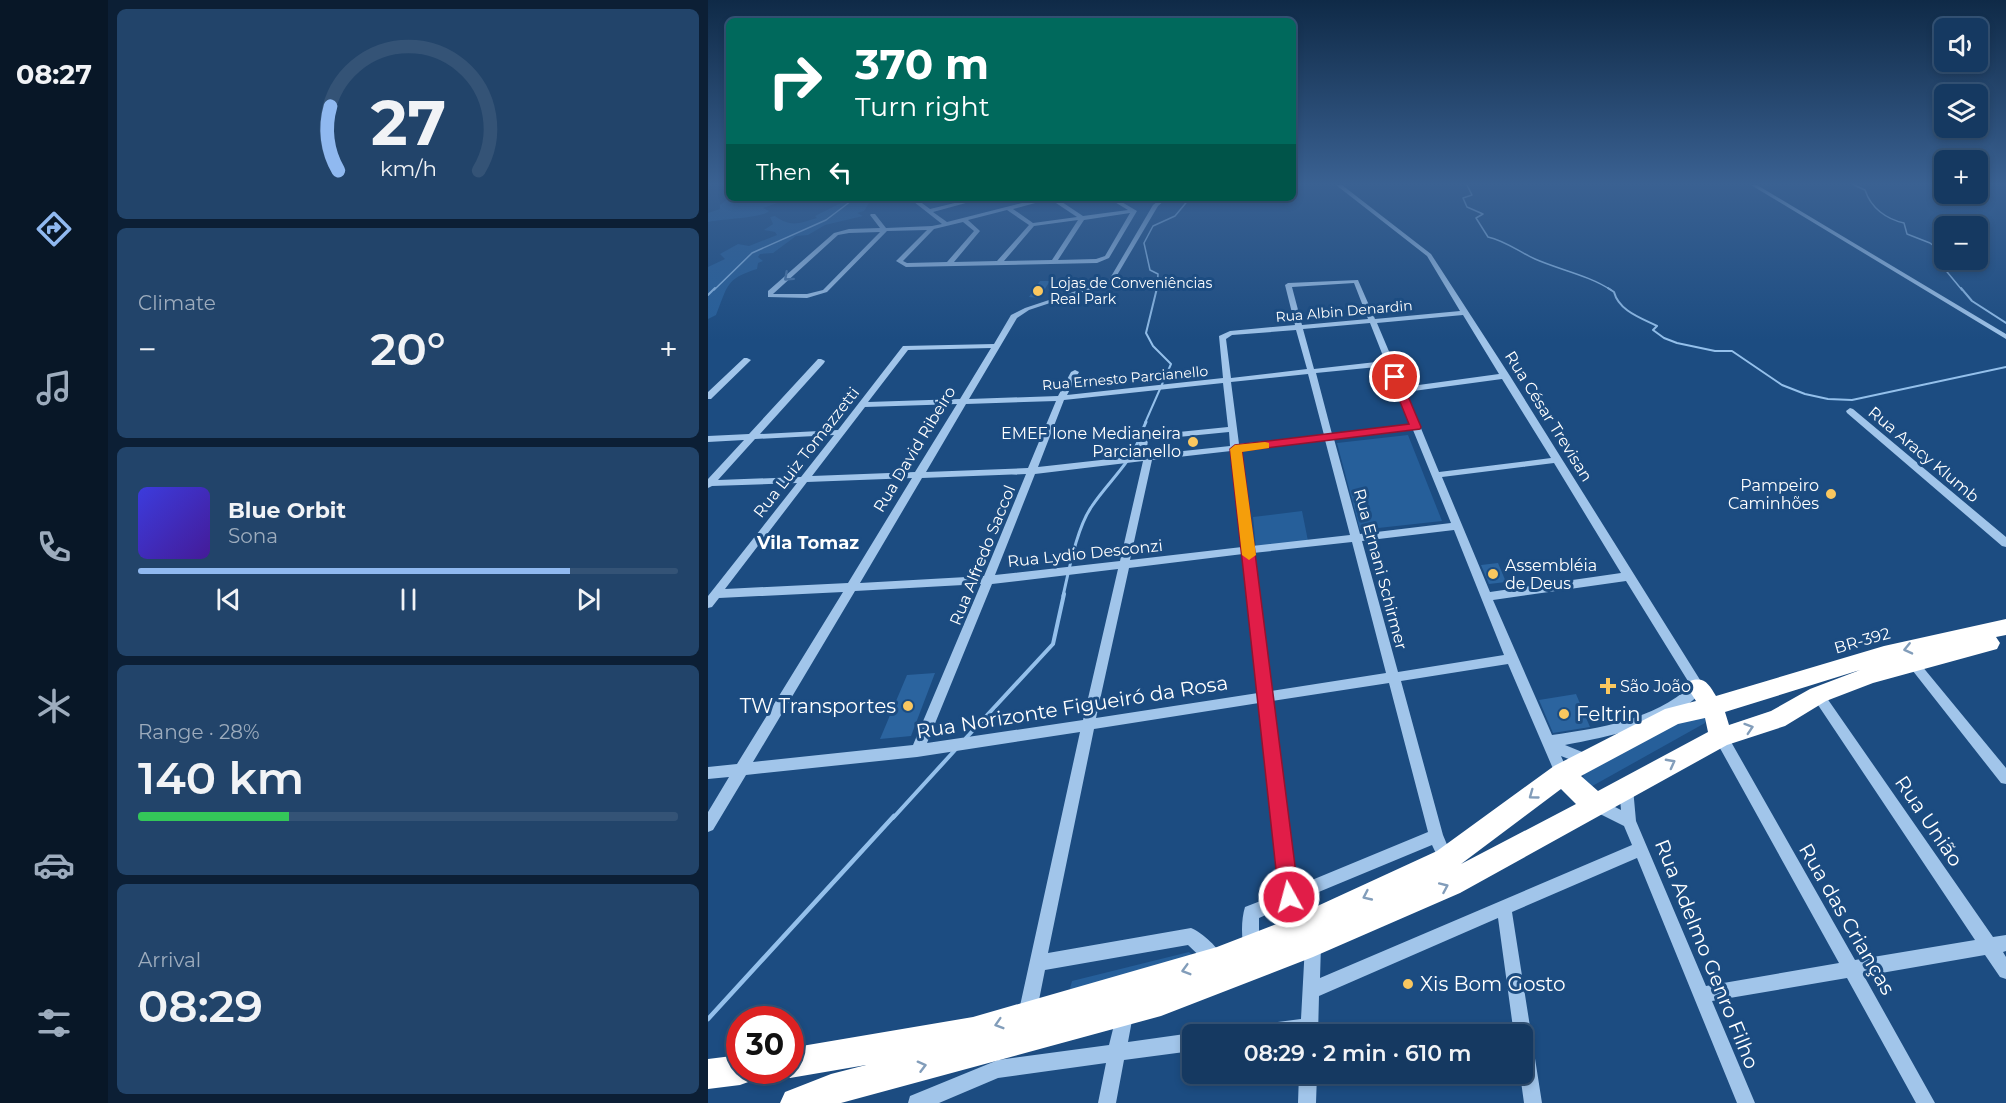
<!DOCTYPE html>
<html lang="en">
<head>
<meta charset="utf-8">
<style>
	:root { --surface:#153961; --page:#22446a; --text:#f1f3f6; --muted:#9dacbd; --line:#345376; --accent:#90b9f0 }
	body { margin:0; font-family:Montserrat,sans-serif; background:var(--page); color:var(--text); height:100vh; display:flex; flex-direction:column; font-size:22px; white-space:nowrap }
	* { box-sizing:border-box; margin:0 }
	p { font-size:20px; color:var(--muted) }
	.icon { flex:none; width:33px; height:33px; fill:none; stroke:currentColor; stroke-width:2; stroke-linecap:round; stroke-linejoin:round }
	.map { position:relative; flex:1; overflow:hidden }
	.sheet { display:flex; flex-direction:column; gap:9px; padding:9px; background:#0c1f35; width:600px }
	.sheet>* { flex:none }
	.banner { position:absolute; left:18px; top:18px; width:570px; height:183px; border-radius:9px; box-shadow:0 3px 9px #0003,0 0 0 2px var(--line); background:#00695c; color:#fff; overflow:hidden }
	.fabs { position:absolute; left:1226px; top:18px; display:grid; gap:12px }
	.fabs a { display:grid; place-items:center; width:54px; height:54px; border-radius:9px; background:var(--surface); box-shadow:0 3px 9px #0003,0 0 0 2px var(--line); font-size:30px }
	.speed { position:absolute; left:18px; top:1006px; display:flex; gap:12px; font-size:30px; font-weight:700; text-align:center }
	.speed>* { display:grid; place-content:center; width:78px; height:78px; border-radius:50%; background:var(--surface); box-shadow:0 3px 9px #0003,0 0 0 2px var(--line); line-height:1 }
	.speed .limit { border:9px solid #d22; background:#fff; color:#111 }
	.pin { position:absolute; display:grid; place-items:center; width:51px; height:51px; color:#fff; margin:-26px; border:3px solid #fff; border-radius:50%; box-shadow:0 2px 6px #0007 }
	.me { position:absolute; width:66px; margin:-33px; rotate:353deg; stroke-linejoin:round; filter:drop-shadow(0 0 4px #0008) }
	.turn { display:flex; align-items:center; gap:21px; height:126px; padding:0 30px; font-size:27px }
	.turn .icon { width:78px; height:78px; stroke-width:2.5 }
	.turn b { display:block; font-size:42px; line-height:51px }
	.then { display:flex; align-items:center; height:57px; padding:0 30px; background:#0003; gap:12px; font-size:22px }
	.big { font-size:45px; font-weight:600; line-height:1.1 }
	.sheet .widget { flex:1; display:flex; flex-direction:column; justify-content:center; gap:9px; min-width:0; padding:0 21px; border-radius:9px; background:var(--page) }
	.sheet .dial { align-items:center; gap:0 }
	.dial svg { height:156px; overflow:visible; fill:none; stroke:var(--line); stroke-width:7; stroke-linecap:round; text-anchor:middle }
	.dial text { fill:var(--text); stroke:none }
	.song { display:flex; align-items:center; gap:18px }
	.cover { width:72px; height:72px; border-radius:9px; background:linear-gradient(135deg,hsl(240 70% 55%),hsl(260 70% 35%)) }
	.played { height:6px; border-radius:3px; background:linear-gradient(90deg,var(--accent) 80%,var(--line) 80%) }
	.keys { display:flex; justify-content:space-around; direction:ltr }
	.heat { display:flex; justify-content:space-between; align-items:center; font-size:33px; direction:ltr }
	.charge { height:9px; border-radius:4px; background:linear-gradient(90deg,#34c759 28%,var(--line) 0) }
	.trip { position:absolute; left:474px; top:1024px; width:351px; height:60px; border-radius:9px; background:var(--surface); box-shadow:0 3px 9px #0003,0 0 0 2px var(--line); font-weight:600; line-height:60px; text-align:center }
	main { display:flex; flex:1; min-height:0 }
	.tab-bar { display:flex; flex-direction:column; width:108px; justify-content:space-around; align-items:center; background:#081727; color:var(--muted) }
	.tab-bar .icon { width:42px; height:42px }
	.tab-bar .current { color:var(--accent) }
	.tab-bar b { font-size:27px; color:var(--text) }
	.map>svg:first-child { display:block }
	.green { fill:#265f9a }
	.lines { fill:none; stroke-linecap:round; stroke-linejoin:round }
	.stream-far4 { stroke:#94c0eb; stroke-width:1.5 }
	.stream-far3 { stroke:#94c0eb; stroke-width:2 }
	.stream-far2 { stroke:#94c0eb; stroke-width:3 }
	.stream-far1 { stroke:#94c0eb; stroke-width:4 }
	.stream { stroke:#94c0eb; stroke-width:4.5 }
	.building { fill:#2b649f }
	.minor { fill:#a1c5ea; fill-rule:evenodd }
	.highway { fill:#fff; fill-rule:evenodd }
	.oneway { stroke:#4b76a6 }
	.oneway2 { stroke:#829dba }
	.route { fill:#e11d48; stroke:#92132f; stroke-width:1.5 }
	.slow { fill:#f59e0b }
	.poi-dot { fill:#fac75f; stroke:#1c4c81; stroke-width:2 }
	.labels { text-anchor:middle; stroke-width:6; stroke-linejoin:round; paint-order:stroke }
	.far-poi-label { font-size:14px; fill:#fff; stroke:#1c4c81; text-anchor:start }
	.far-street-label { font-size:14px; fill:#fff; stroke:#1c4c81 }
	.street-label { font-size:16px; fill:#fff; stroke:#1c4c81 }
	.poi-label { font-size:16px; fill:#fff; stroke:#1c4c81; text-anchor:end }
	.neighbourhood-label { font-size:18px; font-weight:bold; fill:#fff; stroke:#1c4c81 }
	.near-poi-label { font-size:20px; fill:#fff; stroke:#1c4c81; text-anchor:start }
	.near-street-label { font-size:20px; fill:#fff; stroke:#1c4c81 }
</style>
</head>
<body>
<main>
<nav class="tab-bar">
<b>08:27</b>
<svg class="icon current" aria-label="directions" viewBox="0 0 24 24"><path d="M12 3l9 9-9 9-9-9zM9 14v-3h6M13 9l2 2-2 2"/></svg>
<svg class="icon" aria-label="music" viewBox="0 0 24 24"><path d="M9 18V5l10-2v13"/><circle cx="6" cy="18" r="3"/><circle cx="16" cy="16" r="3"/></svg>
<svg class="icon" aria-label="phone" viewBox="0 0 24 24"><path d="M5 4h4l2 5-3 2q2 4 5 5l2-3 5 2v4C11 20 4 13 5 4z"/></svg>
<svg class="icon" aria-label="climate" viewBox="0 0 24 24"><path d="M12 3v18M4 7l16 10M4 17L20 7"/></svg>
<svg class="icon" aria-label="car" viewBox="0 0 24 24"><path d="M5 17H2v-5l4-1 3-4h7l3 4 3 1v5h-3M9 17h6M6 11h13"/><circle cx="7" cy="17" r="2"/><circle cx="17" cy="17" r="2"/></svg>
<svg class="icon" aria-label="filters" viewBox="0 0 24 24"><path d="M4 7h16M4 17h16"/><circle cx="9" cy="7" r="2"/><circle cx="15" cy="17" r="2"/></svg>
</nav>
<section class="sheet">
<div class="widget dial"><svg viewBox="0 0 100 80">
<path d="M14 69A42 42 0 1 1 86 69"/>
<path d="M14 69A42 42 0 0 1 10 36" stroke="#90b9f0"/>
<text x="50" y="56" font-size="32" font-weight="700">27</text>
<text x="50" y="72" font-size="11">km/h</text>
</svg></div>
<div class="widget"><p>Climate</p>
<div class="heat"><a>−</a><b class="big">20°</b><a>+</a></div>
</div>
<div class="widget">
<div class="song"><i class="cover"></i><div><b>Blue Orbit</b><p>Sona</p></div></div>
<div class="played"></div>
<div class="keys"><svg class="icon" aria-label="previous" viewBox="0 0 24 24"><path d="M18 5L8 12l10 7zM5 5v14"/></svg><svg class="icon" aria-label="pause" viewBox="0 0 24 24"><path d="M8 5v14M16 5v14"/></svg><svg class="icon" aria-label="next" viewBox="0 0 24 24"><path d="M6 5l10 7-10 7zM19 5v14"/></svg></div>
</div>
<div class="widget"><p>Range · 28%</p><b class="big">140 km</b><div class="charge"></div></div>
<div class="widget"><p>Arrival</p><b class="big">08:29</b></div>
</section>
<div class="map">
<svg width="1298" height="1103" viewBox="0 0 1298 1103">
	<rect width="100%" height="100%" fill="#1c4c81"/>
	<!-- green -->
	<path class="green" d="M21,198H73L62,201L71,200L72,202L55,208L61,211C55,218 13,219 0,222V213L12,209V205Z
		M118,198H164L156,211L149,213L155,216L117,225L100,235L88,236L65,253L52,254L50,257L55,261L50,263L49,269C17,279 20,286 8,315L0,319V267L17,259L12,254L30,244L41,246L69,235L67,232L56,230L65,224L62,217L67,216C84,228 91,223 109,218L107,216L133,203L116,202Z
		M700,435L734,521L652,530L629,443Z
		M594,511L600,541L548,548L545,517Z
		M994,716L998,719L997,723L879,789L873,784L876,774L962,725Z
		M481,952L486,957L361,992L364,981Z"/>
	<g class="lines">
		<!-- stream-far4 -->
		<path class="stream-far4" d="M759,185L764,195L755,198L759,207L775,214L768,218L780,237C798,241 811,252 827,259C852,270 880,275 903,290
			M1146,185L1157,190C1163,208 1178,219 1196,223L1199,234L1222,243L1236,254
			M1236,257L1235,267L1254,290
			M6,290L44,253L118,220L147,198
			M449,290L450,274L442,270L436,243L445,226L467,216L482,198"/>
		<!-- stream-far3 -->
		<path class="stream-far3" d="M900,288L906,292C911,311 933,318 949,326L945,330L956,338L969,343L1007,351H1024L1074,385L1097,394L1120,399L1144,400L1298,367
			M1253,288L1264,301L1298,323
			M0,295L7,288
			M437,423L463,364L445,346L438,333L449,288"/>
		<!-- stream-far2 -->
		<path class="stream-far2" d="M434,431L438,422
			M355,596C361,570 369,527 384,506C400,482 422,464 432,437"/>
		<!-- stream-far1 -->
		<path class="stream-far1" d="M258,738L345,644L356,594
			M185,818L248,749"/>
		<!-- stream -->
		<path class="stream" d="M0,1019L186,816"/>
	</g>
	<!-- building -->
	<path class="building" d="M332,281H342L331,298L321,297Z
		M790,563L798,582L781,584L773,565Z
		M227,673L203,736L172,739L199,675Z
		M868,694L882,727L845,733L831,700Z"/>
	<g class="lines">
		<!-- minor -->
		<path class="minor" d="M585,185H591L585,188Z
			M628,185H634L723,254L802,376L994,683L996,687C977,722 894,738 857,745L884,756L886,760L884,764L879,766L853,756L861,774L859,778L854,780L849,778L800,664L693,681L735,835L745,859L743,864L738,866L733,864L724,845L589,901L593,931L591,937L585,939L579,937L577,931L574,908L551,918V946L549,952L543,954L537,952C533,940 533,919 537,907L573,893L551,703L386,729L340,953L483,928C495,933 511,948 516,960L514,966L508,968L502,966L480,945L337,970L328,1015L325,1021L319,1024L313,1021L310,1015L372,732L209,757L38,775L5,830L0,832V812L21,777L0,779V767L29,764L135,592L11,598L4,607L0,608V596L89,483L4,486L0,488V479L36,440L0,442V436L41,434L110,359H113L117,361L116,363L52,434L130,430L195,346L286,344L303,315L317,308L401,280L445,205L454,198L457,200L450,206L405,282L321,310L309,318L261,399L350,396L363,372L367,370L371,372L359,395L515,378L511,336L522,331L587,325L577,285L580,283L650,280L667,319L752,311L719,256ZM646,283L660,319L594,325L584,287ZM755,315L791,374L696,387L669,323ZM662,323L677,361L606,369L595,329ZM588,330L599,369L523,378L518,339L524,335ZM283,348L252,399L160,402L200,350ZM679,366L703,425L624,434L608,373ZM600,374L616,435L531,444L523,382ZM794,379L843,458L731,472L698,392ZM515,383L520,427L441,435L440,429L427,428L423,431L424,433L432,434L429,456L330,467L356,400ZM348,401L320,468L218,472L258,404ZM249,404L207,472L104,476L157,407ZM705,430L743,523L652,534L626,439ZM521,432L522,446L438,455L440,440ZM126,435L93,477L10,480L47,439ZM617,440L642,535L544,546L532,450ZM523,451L534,547L422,560L444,460ZM435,461L412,561L287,575L327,474ZM846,463L913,573L782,592L734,477ZM318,474L276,576L152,583L214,478ZM204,478L140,583L17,589L99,482ZM746,530L796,655L690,672L654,541ZM644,542L678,673L563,691L545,553ZM535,554L550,693L388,718L421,568ZM410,569L375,720L219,743L284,584ZM918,581L983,686C945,720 892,728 844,735L785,600ZM273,584L205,745L45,762L147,591ZM681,683L720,832L587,887L564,701Z
			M1043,185H1049L1298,334V339Z
			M201,198H207L222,209L267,198H276L225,212L239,222L334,198H348L375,216L420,210L400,198H407L429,211L401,258L389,263L198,267L188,261L219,230L179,231L119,292L99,298L60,297V291L126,233L141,229L172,228L162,215L163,214H167L178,228L224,226L234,224ZM342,199L369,217L325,223L305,209ZM299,210L321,225L289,261L246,262L272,231L260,220ZM422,213L397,256L388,259L350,260L376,220ZM370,220L344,260L296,261L326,226ZM255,222L266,231L239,262L199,263L195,261L226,229ZM172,232L115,290L99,294H65L130,235L141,233Z
			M36,358H39L43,360L3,399H0V392Z
			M1142,408L1145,409L1298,537V547L1294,546L1139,413L1138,411Z
			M1205,658L1209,660L1298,768V784L1293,783L1201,666L1199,663L1201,660Z
			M1110,690L1114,691L1285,937L1298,935V951L1295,952L1298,957V979L1292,977L1277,955L1156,976L1227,1103H1208L1139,978L1004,1001L1047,1103H1029L929,858L804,912L834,1103H816L812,1074H814V1035H806L790,918L611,996L610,1035H529L532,1029L538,1026L593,1019L597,945L599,939L605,937L611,939L613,945L612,978L924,845L916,826L884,810L882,805L884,800L889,798L913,810L911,788L913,783L918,781L923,783L925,788L928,821L998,986L1131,963L1008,741L1006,737L1008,733L1013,731L1018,733L1147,960L1267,940L1106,699L1104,695L1106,691Z
			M416,1006L422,1009L425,1015L420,1042L484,1033L488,1035H484V1051L416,1060L408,1103H390L398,1063L290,1078L231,1103H200L202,1096L290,1060L401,1045L410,1009Z
			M591,1074H609L608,1103H590Z"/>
		<!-- highway -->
		<path class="highway" d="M1298,619V635L1288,637L1292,643L1289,649L1165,683L1118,701L1077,726L1019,745L752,893L605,957L453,1016L133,1103H72L77,1092L123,1074L158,1065L82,1078L71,1074L70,1071H82V1048L265,1017L509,947L579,920L729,851L846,766L957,709L988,701L979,687L982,681C997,676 1001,685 1008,696L1176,646ZM1152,670L1102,689L1063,711L1021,725L1017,712ZM997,718L1000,732L890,791L873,776L970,724ZM853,789L868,804L753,864Z
			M32,1055V1071H47L43,1081L32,1085L0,1089V1059Z"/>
	</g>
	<!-- one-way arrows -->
	<defs><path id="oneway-chevron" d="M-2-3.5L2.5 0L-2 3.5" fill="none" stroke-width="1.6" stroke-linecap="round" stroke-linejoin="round" transform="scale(1.5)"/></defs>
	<use class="oneway" href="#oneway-chevron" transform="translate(80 277) rotate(138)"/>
	<g class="oneway2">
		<use href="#oneway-chevron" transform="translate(1200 649) rotate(167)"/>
		<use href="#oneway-chevron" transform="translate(1041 728) rotate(-18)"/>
		<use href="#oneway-chevron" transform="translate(963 763) rotate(-28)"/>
		<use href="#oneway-chevron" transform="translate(825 795) rotate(144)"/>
		<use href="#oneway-chevron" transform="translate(736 887) rotate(-24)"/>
		<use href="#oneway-chevron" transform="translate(659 896) rotate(155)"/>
		<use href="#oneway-chevron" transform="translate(478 970) rotate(164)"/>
		<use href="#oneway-chevron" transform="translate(291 1024) rotate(163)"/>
		<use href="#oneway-chevron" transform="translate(214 1066) rotate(-15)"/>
	</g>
	<!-- sky -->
	<linearGradient id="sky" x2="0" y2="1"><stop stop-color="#0f2a47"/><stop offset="0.54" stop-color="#3a6192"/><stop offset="1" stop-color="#3a6192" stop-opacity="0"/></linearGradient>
	<rect width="1298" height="340" fill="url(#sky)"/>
	<!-- route -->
	<path class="route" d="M683,374L692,377L713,427L712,429L534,451L591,897L588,904L581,907L574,904L571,897L522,449L527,445L701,424L682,377Z"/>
	<!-- slow -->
	<path class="slow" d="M557,442L561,443V448L534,452L548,555L541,560L534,555L522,449L527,445Z"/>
	<!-- markers -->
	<g class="poi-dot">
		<circle cx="330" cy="291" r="6"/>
		<circle cx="485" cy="442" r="6"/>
		<circle cx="1123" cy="494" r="6"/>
		<circle cx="785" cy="574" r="6"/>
		<path d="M897 677h6v6h6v6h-6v6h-6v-6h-6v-6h6z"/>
		<circle cx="200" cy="706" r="6"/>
		<circle cx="856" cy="714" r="6"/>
		<circle cx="700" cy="984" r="6"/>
	</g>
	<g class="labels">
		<!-- far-poi labels -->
		<g class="far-poi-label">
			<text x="342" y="288">Lojas de Conveniências<tspan x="342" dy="16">Real Park</tspan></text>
		</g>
		<!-- far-street labels -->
		<g class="far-street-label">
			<text transform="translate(636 311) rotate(-5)" y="5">Rua Albin Denardin</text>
			<text transform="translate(417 378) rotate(-5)" y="5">Rua Ernesto Parcianello</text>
		</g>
		<!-- street labels -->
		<g class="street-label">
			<text transform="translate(841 416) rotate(58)" y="6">Rua César Trevisan</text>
			<text transform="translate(206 449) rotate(-59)" y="6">Rua David Ribeiro</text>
			<text transform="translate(98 452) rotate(-52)" y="6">Rua Luiz Tomazzetti</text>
			<text transform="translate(1216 454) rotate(40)" y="6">Rua Aracy Klumb</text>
			<text transform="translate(377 553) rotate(-6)" y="6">Rua Lydio Desconzi</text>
			<text transform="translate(274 555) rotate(-68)" y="6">Rua Alfredo Saccol</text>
			<text transform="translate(673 569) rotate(75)" y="6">Rua Ernani Schirmer</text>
			<text transform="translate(1154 640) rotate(-16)" y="6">BR-392</text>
		</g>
		<!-- poi labels -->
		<g class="poi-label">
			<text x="473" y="439">EMEF Ione Medianeira<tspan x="473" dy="18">Parcianello</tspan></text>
			<text x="1111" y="491">Pampeiro<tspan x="1111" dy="18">Caminhões</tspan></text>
			<text x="797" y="571" text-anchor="start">Assembléia<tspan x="797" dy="18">de Deus</tspan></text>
			<text x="912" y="692" text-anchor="start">São João</text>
		</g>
		<!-- neighbourhood labels -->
		<g class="neighbourhood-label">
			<text x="100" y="549">Vila Tomaz</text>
		</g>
		<!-- near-poi labels -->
		<g class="near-poi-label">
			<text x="188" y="713" text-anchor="end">TW Transportes</text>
			<text x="868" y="721">Feltrin</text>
			<text x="712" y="991">Xis Bom Gosto</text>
		</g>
		<!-- near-street labels -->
		<g class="near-street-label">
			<text transform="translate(364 707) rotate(-9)" y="7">Rua Norizonte Figueiró da Rosa</text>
			<text transform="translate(1221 821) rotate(56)" y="7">Rua União</text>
			<text transform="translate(1139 919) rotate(60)" y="7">Rua das Crianças</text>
			<text transform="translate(999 954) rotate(68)" y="7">Rua Adelmo Genro Filho</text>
		</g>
	</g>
</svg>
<div class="fabs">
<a><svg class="icon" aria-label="sound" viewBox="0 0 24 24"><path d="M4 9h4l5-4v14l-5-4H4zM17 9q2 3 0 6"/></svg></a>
<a><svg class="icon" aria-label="layers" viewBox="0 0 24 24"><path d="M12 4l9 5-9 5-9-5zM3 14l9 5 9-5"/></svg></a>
<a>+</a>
<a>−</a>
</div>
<div class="speed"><div class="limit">30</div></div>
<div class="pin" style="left:687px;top:377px;background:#d93025"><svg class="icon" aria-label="arrive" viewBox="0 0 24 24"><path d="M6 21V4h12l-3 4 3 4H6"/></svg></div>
<svg class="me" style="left:581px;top:897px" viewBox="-20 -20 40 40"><circle r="17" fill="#e11d48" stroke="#fff" stroke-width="3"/><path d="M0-11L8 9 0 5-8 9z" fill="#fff"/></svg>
<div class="trip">08:29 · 2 min · 610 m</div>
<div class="banner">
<div class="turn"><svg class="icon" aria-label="right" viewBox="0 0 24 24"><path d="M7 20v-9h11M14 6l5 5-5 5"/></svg><div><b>370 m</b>Turn right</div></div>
<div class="then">Then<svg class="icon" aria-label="left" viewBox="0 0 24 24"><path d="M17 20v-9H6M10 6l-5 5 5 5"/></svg></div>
</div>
</div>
</main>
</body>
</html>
